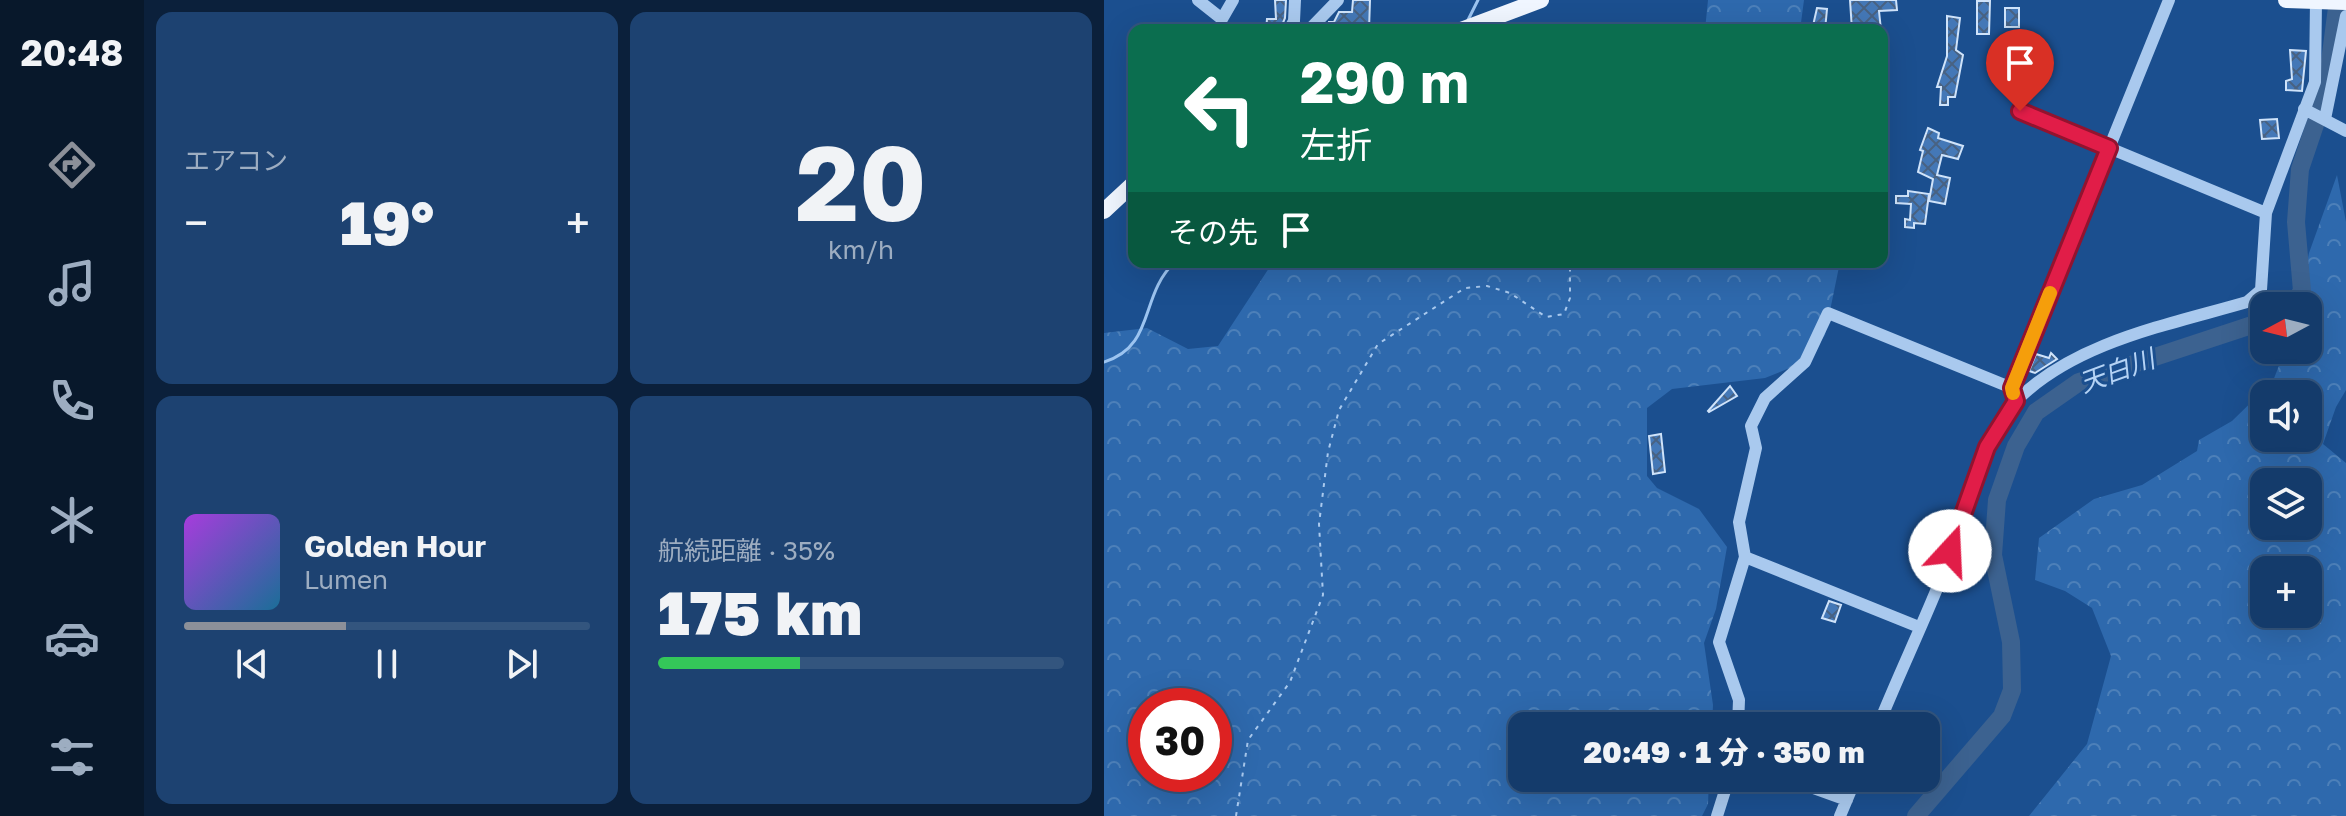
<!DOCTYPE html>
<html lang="ja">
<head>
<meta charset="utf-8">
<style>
	:root { --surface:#143b6b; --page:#1d4271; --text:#f1f3f6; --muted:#9dadc1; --line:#33557e; --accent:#8c9099 }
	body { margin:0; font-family:"Golos Text","Noto Sans JP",sans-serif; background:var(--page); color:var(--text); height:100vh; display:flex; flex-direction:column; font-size:30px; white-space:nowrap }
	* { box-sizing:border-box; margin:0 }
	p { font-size:26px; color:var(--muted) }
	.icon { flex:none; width:44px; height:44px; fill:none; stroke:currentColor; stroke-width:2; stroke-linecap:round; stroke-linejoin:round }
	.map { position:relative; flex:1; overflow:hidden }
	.details { display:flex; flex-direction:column; gap:12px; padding:12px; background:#0b203b; width:960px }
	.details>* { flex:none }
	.banner { position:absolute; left:24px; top:24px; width:760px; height:244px; border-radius:16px; box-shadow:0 8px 32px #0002,0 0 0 2px var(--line); background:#0b6e4f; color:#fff; overflow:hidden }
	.needle { width:52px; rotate:263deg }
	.tools { position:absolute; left:1146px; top:292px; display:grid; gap:16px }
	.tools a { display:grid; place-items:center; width:72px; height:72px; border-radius:16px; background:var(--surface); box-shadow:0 8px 32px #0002,0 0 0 2px var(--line); font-size:40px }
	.speed { position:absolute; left:24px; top:688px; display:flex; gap:16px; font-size:40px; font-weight:700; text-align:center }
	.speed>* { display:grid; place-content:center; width:104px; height:104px; border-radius:50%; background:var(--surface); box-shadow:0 8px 32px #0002,0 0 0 2px var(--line); line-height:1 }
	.speed .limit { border:12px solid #d22; background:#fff; color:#111 }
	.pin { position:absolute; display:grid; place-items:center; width:68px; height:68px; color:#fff; margin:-82px -34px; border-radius:50% 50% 50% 0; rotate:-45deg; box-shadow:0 0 8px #0007 }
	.pin .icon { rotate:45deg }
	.me { position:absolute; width:88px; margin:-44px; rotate:20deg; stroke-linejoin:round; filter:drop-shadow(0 0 6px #0008) }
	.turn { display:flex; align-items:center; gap:28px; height:168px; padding:0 40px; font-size:36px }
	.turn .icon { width:104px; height:104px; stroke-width:2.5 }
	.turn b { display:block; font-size:56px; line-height:68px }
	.then { display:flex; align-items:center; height:76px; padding:0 40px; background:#0003; gap:16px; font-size:30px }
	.big { font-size:60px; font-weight:800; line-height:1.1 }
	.details .tile { flex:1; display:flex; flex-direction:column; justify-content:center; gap:12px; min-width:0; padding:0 28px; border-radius:16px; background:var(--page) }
	.details .dial { align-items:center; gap:0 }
	.dial b { font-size:104px; line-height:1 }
	.song { display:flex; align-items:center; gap:24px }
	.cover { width:96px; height:96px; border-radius:12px; background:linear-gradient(135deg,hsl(280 70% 55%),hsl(200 70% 35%)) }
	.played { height:8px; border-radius:4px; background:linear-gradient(90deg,var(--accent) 40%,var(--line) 40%) }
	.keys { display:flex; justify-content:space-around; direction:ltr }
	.heat { display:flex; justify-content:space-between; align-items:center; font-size:44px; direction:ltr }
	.charge { height:12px; border-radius:6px; background:linear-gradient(90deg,#34c759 35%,var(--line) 0) }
	.details .tiles { flex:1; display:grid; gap:12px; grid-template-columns:repeat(2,1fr) }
	.trip { position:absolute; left:404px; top:712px; width:432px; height:80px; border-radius:16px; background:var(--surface); box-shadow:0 8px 32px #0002,0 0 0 2px var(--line); font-weight:800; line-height:80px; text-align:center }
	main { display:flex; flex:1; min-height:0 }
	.dock { display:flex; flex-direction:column; width:144px; justify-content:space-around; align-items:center; background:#08182b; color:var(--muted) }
	.dock .icon { width:56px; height:56px }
	.dock .on { color:var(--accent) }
	.dock b { font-size:36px; color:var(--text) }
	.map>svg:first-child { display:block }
	.forest { fill:url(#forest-crowns); fill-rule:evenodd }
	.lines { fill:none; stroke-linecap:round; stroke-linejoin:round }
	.stream { stroke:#9cc4f0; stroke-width:3 }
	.river { stroke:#3c6290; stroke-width:18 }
	.building { fill:url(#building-cross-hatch); stroke:#cfe3fa; stroke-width:2 }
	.path { stroke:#a9c9ee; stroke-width:2; stroke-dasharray:4 6; stroke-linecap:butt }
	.minor { stroke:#a9c9ee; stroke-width:12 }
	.major { stroke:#f0f6ff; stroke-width:16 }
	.route-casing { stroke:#92132f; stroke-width:20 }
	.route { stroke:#e11d48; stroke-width:14 }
	.slow { stroke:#f59e0b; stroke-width:14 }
	.labels { text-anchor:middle; stroke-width:6; stroke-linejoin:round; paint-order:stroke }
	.water-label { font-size:26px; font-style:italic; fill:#b5d3f5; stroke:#1b4f8f }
</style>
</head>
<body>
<main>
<nav class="dock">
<b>20:48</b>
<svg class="icon on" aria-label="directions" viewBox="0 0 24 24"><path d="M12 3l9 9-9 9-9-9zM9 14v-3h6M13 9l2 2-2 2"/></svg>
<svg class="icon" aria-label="music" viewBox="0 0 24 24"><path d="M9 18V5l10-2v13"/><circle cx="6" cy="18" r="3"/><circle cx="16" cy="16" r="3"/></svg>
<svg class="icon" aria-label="phone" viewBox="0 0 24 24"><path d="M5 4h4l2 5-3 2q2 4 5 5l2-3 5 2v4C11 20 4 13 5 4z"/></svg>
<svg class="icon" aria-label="climate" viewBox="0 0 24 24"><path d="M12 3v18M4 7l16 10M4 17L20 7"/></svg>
<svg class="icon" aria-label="car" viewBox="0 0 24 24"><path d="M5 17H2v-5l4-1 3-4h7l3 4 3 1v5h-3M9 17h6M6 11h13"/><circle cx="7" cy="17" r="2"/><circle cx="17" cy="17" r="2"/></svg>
<svg class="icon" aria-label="filters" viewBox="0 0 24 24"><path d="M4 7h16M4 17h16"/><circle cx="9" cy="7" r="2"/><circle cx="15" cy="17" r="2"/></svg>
</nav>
<section class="details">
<div class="tiles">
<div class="tile"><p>エアコン</p>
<div class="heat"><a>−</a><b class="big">19°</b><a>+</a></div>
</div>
<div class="tile dial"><b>20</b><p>km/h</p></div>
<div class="tile">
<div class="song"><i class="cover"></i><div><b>Golden Hour</b><p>Lumen</p></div></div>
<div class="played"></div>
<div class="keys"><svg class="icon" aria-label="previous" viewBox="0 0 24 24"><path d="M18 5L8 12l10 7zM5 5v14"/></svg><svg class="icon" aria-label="pause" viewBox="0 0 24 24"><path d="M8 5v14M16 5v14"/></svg><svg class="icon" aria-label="next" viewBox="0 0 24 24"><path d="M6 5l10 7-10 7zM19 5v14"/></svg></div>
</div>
<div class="tile"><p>航続距離 · 35%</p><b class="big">175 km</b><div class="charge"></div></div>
</div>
</section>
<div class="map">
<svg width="1242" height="816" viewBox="0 0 1242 816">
	<defs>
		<pattern id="forest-crowns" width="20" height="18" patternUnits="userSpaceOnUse" patternTransform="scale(2)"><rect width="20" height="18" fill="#2e69ad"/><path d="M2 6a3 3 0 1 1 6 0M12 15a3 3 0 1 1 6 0" fill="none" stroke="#4d80b9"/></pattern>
		<pattern id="building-cross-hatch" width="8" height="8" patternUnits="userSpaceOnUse" patternTransform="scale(2)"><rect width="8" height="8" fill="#4478b7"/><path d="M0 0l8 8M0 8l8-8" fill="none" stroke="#486282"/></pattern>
	</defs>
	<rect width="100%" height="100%" fill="#1b4f8f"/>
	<!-- forest -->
	<path class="forest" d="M604,0H700L696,30H601Z
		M1233,175L1242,222V390L1232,407L1219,444L1242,463V816H925L983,744L1007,656L988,608L961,591L931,580L935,538L990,499L1038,485L1093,451L1095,440L1128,421L1169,381L1181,350H1204V306H1195L1205,253ZM1160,394H1204V438H1160ZM1160,482H1204V526H1160ZM1160,570H1204V614H1160Z
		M169,262H736L721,335L703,361L661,378L568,389L543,408V476L553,488L595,509L623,547L612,609L600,643L609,705L608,726H418V778H605L604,804L598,816H0V333L43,328L84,349L114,346ZM42,706H110V774H42Z"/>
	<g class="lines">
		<!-- stream -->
		<path class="stream" d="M364,20L374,0
			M0,362C52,346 35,295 71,262"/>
		<!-- river -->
		<path class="river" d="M1188,306L1198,291L1192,222L1196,169L1222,92L1234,0
			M812,816L898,716L908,690L907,642L889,555L893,500L912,446L932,412L975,382L1160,321"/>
	</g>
	<!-- building -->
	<path class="building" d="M171,0H182L181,18L176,30H162L163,19H172Z
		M249,0H266L265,30H225V22H230L235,12H248Z
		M746,0H792L793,10L775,11L777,30H748Z
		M873,1H886L885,34H873Z
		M713,8L723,9L721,30H708Z
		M901,8H915V27H901Z
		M843,16L856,18L852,50L859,55L851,97H844V105H836L837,87H833L843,56Z
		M1186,50L1202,51L1198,91L1182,90V81L1188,79Z
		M1173,119L1175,138L1158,139L1156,120Z
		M824,128L835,133L834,138L859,146L854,159L838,155L833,175L846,178L841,204L825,201L829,179L814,172L819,151L816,150Z
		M804,191L825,194L821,224L810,223V228L801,227V219L806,220L807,204L792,203V196H804Z
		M947,353L953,359L931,373L925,371L932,354L945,358Z
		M626,386L633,396L605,412L604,411Z
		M557,434L561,472L549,474L545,436Z
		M854,560L864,565L861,572L871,570L873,579L865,581L849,573Z
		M725,601L737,605L731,622L718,618Z"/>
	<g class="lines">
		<!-- path -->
		<path class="path" d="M132,816L144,740L186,682L219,595L215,524L224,452L235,410L274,344L361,288L383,286L406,293L442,317L460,314L466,298V262"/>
		<!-- minor -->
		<path class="minor" d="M94,0L118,19L129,0
			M185,30L190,21L191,0
			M205,30L234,0
			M1200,109L1242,131
			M916,111L1162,213
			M1221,119L1242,16
			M910,394L908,388L1065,0
			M641,557L815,627
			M634,726L635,700L615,642L641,557L635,522L652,448L647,426L661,398L701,362L724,313L908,388
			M774,726C801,659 835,592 857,524C870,483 879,434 911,402C970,342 1064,325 1143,302L1157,290L1162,213L1211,82L1212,0
			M682,778L743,800
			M613,816L625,778
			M736,816L752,778"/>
		<!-- major -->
		<path class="major" d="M1182,0L1242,2
			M357,30L437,0
			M0,211L30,183"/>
	</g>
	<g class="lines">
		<!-- route casing -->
		<g class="route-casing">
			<path id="route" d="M846,551L883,447L912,401L908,388L1005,148L916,111"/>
		</g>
		<!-- route -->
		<use href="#route" class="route"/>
		<!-- slow -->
		<path class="slow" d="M909,393L908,388L946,293"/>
	</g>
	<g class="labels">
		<!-- water labels -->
		<g class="water-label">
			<text transform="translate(1013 371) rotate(-20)" y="9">天白川</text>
		</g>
	</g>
</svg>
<div class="tools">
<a><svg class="needle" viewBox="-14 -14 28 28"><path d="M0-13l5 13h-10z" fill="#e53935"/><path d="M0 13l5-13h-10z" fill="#9dadc1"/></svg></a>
<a><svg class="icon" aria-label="sound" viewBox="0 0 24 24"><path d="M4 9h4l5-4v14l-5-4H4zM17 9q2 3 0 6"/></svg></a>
<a><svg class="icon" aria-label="layers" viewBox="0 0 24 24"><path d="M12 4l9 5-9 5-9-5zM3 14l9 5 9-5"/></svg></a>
<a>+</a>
</div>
<div class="speed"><div class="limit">30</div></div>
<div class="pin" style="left:916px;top:111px;background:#d93025"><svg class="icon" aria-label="arrive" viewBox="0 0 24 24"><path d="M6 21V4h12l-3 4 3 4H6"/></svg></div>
<svg class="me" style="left:846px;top:551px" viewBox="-20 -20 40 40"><circle r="19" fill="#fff"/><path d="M0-13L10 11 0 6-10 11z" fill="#e11d48"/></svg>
<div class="trip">20:49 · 1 分 · 350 m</div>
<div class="banner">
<div class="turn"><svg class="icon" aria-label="left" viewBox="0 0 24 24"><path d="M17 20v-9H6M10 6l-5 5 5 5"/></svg><div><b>290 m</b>左折</div></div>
<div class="then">その先<svg class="icon" aria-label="arrive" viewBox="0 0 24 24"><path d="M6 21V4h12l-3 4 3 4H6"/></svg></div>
</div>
</div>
</main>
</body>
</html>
